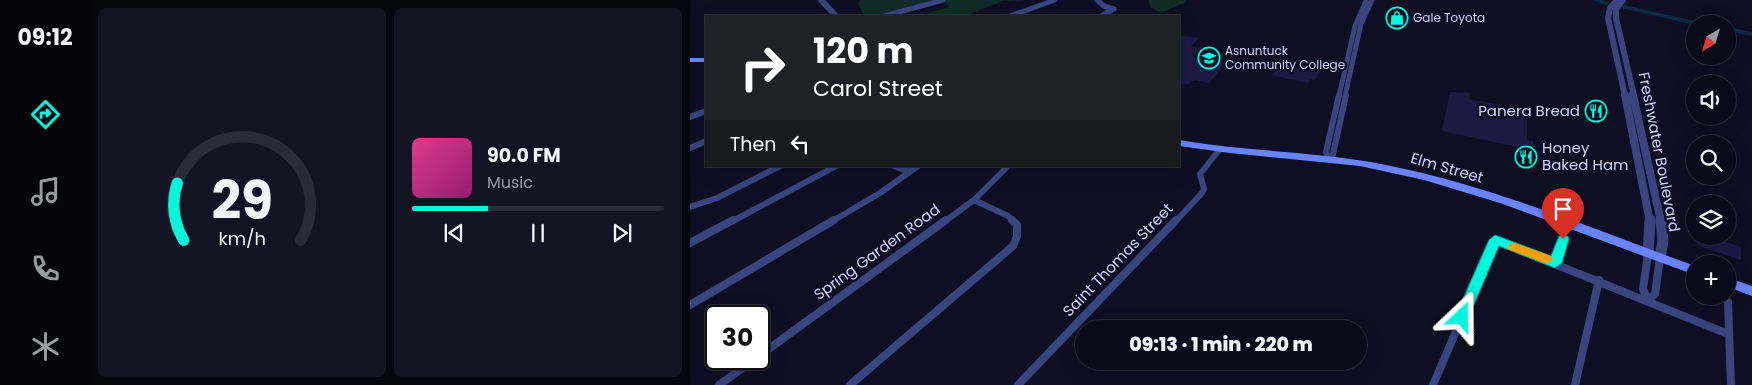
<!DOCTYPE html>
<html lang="en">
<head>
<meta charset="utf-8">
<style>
	:root { --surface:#0a0b1a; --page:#131423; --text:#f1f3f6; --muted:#999ba2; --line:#2a2b39; --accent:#05f5dd }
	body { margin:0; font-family:Poppins,sans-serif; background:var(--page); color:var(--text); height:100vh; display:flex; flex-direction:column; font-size:19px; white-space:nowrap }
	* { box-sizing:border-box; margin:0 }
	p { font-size:16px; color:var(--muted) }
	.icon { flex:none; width:28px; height:28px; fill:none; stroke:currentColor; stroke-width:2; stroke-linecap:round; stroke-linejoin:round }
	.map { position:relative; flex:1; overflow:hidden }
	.details { display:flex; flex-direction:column; gap:8px; padding:8px; background:#06060e; width:600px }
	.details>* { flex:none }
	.top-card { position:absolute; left:15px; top:15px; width:475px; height:152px; border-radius:0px; box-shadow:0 5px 20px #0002,0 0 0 1px var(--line); background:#202124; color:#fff; overflow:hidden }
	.needle { width:32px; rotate:218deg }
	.tools { position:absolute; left:996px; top:15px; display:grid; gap:10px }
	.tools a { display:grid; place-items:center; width:50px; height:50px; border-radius:50%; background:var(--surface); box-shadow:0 5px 20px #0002,0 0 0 1px var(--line); font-size:25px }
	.speed { position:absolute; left:15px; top:305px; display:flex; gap:10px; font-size:25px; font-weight:700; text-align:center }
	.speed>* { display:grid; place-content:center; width:65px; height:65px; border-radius:50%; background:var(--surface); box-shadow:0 5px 20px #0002,0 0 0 1px var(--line); line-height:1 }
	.speed .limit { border:2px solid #111; border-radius:8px; background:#fff; color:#111 }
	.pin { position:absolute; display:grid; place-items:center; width:42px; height:42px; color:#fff; margin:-51px -21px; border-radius:50% 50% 50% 0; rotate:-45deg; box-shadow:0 0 5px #0007 }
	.pin .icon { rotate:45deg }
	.me { position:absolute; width:55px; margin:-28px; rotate:23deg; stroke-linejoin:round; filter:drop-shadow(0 0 4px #0008) }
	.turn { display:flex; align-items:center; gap:18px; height:105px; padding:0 25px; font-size:22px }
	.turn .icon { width:65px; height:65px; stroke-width:2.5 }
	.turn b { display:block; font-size:35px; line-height:42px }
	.then { display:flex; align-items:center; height:48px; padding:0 25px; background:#0003; gap:10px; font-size:19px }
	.details .tile { flex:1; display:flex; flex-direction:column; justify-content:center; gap:8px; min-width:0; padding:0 18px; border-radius:8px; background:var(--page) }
	.details .dial { align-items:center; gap:0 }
	.dial svg { height:130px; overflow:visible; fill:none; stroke:var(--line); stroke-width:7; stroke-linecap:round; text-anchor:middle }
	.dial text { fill:var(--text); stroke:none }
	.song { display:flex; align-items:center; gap:15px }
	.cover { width:60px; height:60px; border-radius:8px; background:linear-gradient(135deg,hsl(330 70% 55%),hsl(320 70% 35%)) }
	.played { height:5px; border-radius:2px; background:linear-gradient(90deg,var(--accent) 30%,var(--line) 30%) }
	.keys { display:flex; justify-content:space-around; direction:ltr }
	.details .tiles { flex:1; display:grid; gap:8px; grid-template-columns:repeat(2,1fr) }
	.trip { position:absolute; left:385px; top:320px; width:292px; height:50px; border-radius:25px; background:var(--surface); box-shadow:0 5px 20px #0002,0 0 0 1px var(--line); font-weight:800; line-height:50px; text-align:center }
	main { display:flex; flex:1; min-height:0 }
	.tabs { display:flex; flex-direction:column; width:90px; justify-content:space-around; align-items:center; background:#04040a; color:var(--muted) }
	.tabs .icon { width:35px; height:35px }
	.tabs .active { color:var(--accent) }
	.tabs b { font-size:22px; color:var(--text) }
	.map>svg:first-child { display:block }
	.green { fill:#112c26 }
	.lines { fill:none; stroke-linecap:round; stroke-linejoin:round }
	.stream { stroke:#0c2b43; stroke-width:1 }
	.river { fill:#0c2b43; fill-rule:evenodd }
	.building { fill:#1b1a43 }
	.minor-far2 { stroke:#3a4580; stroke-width:5 }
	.minor-far1 { stroke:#3a4580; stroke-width:6 }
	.minor { stroke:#3a4580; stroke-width:8 }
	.tertiary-far2 { stroke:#3a4580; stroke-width:6 }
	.tertiary-far1 { stroke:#3a4580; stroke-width:8 }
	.tertiary { stroke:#3a4580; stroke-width:11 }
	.secondary { fill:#6983fc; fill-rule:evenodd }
	.route { fill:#05f5dd; stroke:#039f90 }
	.slow { fill:#f59e0b }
	.labels { text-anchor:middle; stroke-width:5; stroke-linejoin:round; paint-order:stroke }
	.far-poi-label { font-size:12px; fill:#d0d4fe; stroke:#0e0f22; text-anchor:start }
	.poi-label { font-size:15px; fill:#d0d4fe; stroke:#0e0f22; text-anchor:end }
	.street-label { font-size:15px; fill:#d0d4fe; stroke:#0e0f22 }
</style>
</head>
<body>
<main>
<nav class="tabs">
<b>09:12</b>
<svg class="icon active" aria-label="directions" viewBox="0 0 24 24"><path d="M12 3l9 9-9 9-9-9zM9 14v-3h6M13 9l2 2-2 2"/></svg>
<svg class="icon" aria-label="music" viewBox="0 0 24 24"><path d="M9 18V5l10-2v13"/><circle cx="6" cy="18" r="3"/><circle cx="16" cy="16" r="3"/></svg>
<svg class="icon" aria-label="phone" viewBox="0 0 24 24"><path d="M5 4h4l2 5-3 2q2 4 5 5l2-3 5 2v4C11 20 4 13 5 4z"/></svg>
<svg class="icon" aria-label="climate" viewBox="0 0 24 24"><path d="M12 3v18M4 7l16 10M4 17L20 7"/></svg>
</nav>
<section class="details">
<div class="tiles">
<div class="tile dial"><svg viewBox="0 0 100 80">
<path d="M14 69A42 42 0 1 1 86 69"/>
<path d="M14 69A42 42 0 0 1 10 34" stroke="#05f5dd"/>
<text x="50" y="56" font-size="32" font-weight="700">29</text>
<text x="50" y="72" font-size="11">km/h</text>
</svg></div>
<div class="tile">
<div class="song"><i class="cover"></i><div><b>90.0 FM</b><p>Music</p></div></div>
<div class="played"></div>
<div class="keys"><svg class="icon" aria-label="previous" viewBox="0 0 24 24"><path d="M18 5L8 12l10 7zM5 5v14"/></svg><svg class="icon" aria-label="pause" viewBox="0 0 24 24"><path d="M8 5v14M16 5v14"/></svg><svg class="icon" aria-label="next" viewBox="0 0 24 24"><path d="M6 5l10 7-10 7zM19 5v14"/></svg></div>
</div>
</div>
</section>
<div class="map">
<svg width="1062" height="385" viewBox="0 0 1062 385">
	<rect width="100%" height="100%" fill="#0e0f22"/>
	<!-- green -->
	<path class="green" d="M171,0H337L313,1L282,13L286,16L262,14L229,16L259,7L255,2L206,16H174L168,3Z
		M459,0H495L496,2L471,13L460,7Z"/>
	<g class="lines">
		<!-- stream -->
		<path class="stream" d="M304,0H323
			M265,1V5L284,7L303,0"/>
		<!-- river -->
		<path class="river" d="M903,0H913L919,3L916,5Z
			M934,5L1009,22L1012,24H1005V25L932,8V6Z
			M1038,27L1062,32V36L1038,31Z"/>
	</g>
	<!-- building -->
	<path class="building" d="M695,14L728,19V23L694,20Z
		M489,35L509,38L501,47L510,48L502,57L535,63L520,83L504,80L497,85L489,83Z
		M591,64L617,70L630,72L625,80L620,79L618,83L581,75Z
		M760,92L780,93L779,99L837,110V140L843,141V148L833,146V148L752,131Z
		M1007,236H1020L1051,247V260L1009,246L1007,244Z"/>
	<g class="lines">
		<!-- minor-far2 -->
		<path class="minor-far2" d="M407,0L414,6L424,9
			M194,16L253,0
			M320,16L365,0
			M411,16L424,9
			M649,96L665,26L676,1
			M655,96L671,24L682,0"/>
		<!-- minor-far1 -->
		<path class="minor-far1" d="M0,117L16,111
			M0,148L16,141
			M638,159L643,154L656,95
			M638,159L636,152L649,95
			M204,166L219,172
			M284,200L318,216L324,222
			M0,207L27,198L90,166
			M41,222L146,166
			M141,222L190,193L228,166
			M254,222L284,200L318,166
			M485,222L512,193L514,189L510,174L530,149"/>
		<!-- minor -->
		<path class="minor" d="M0,243L43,220
			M958,254L953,289L958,300L965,294L970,258
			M865,263L873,239
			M1038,302L1041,385
			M0,305L144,220
			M69,356L256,220
			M29,385L65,359
			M160,385L323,246L327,236V225L322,220
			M328,385L486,220
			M743,385L805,240L1038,334
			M885,385L909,280"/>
		<!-- tertiary-far2 -->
		<path class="tertiary-far2" d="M131,0L146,16
			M927,0L920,8L918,18L935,96
			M933,0L926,9V18L944,96"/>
		<!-- tertiary-far1 -->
		<path class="tertiary-far1" d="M935,95L960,222
			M943,95L971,222"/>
		<!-- tertiary -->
		<path class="tertiary" d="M958,254L960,220
			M970,258L973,241L971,220"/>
		<!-- secondary -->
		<path class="secondary" d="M0,58H16V62H0Z
			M489,140C558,152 628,151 696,165C802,186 903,229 1005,266V275L810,203L734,180L670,166L540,153L489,146Z
			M1038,278L1062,286V296L1038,287Z"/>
	</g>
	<!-- route -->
	<path class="route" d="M805,235L861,256L869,236H878L879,239L872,263L865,268L809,246L777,321H767L765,317L799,240Z"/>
	<!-- slow -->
	<path class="slow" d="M824,243L861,256L863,260L857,264L820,250L818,247L820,244Z"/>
	<!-- icons -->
	<defs>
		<g id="shop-ring" transform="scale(1.125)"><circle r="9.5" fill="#0e0f22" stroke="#05f5dd" stroke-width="1.5"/><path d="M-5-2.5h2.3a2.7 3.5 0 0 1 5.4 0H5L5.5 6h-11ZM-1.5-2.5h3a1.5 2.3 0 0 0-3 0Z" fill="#05f5dd"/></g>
		<g id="university-ring" transform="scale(1.125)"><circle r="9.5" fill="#0e0f22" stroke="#05f5dd" stroke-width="1.5"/><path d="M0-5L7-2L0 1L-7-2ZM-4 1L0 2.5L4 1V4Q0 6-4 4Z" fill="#05f5dd"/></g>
		<g id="restaurant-ring" transform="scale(1.125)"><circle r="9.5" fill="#0e0f22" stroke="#05f5dd" stroke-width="1.5"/><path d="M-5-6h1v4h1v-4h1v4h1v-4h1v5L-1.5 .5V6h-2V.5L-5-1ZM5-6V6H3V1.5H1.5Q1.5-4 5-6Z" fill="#05f5dd"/></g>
	</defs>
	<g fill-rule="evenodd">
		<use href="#shop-ring" x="707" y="18"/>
		<use href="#university-ring" x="519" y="58"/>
		<use href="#restaurant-ring" x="906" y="111"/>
		<use href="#restaurant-ring" x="836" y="157"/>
	</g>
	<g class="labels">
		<!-- far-poi labels -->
		<g class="far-poi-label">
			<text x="723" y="22">Gale Toyota</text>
			<text x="535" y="55">Asnuntuck<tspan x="535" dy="14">Community College</tspan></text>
		</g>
		<!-- poi labels -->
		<g class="poi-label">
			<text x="890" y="116">Panera Bread</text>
			<text x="852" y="153" text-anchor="start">Honey<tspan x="852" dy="17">Baked Ham</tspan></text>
		</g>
		<!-- street labels -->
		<g class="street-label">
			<text transform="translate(969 152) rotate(79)" y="5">Freshwater Boulevard</text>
			<text transform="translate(757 168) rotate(16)" y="5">Elm Street</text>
			<text transform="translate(187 252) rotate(-36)" y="5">Spring Garden Road</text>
			<text transform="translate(428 260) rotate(-46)" y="5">Saint Thomas Street</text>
		</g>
	</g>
</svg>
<div class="tools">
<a><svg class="needle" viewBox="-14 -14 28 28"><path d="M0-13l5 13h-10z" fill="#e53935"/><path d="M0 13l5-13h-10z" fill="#999ba2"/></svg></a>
<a><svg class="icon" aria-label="sound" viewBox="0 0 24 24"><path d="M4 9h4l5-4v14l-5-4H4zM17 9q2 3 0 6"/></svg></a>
<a><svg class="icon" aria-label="search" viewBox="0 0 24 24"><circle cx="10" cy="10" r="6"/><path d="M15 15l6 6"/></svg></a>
<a><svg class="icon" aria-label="layers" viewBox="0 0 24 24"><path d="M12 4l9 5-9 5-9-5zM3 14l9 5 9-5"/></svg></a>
<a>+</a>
</div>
<div class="speed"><div class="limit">30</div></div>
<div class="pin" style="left:873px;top:239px;background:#d93025"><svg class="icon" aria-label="arrive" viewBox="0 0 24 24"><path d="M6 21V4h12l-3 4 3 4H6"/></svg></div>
<svg class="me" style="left:772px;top:317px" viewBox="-20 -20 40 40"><path d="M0-17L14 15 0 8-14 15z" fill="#05f5dd" stroke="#fff" stroke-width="4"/></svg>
<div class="trip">09:13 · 1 min · 220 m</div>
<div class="top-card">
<div class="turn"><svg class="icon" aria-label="right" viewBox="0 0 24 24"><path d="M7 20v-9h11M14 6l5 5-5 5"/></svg><div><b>120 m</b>Carol Street</div></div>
<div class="then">Then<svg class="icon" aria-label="left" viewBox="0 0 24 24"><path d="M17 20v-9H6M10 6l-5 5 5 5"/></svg></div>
</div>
</div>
</main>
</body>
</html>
